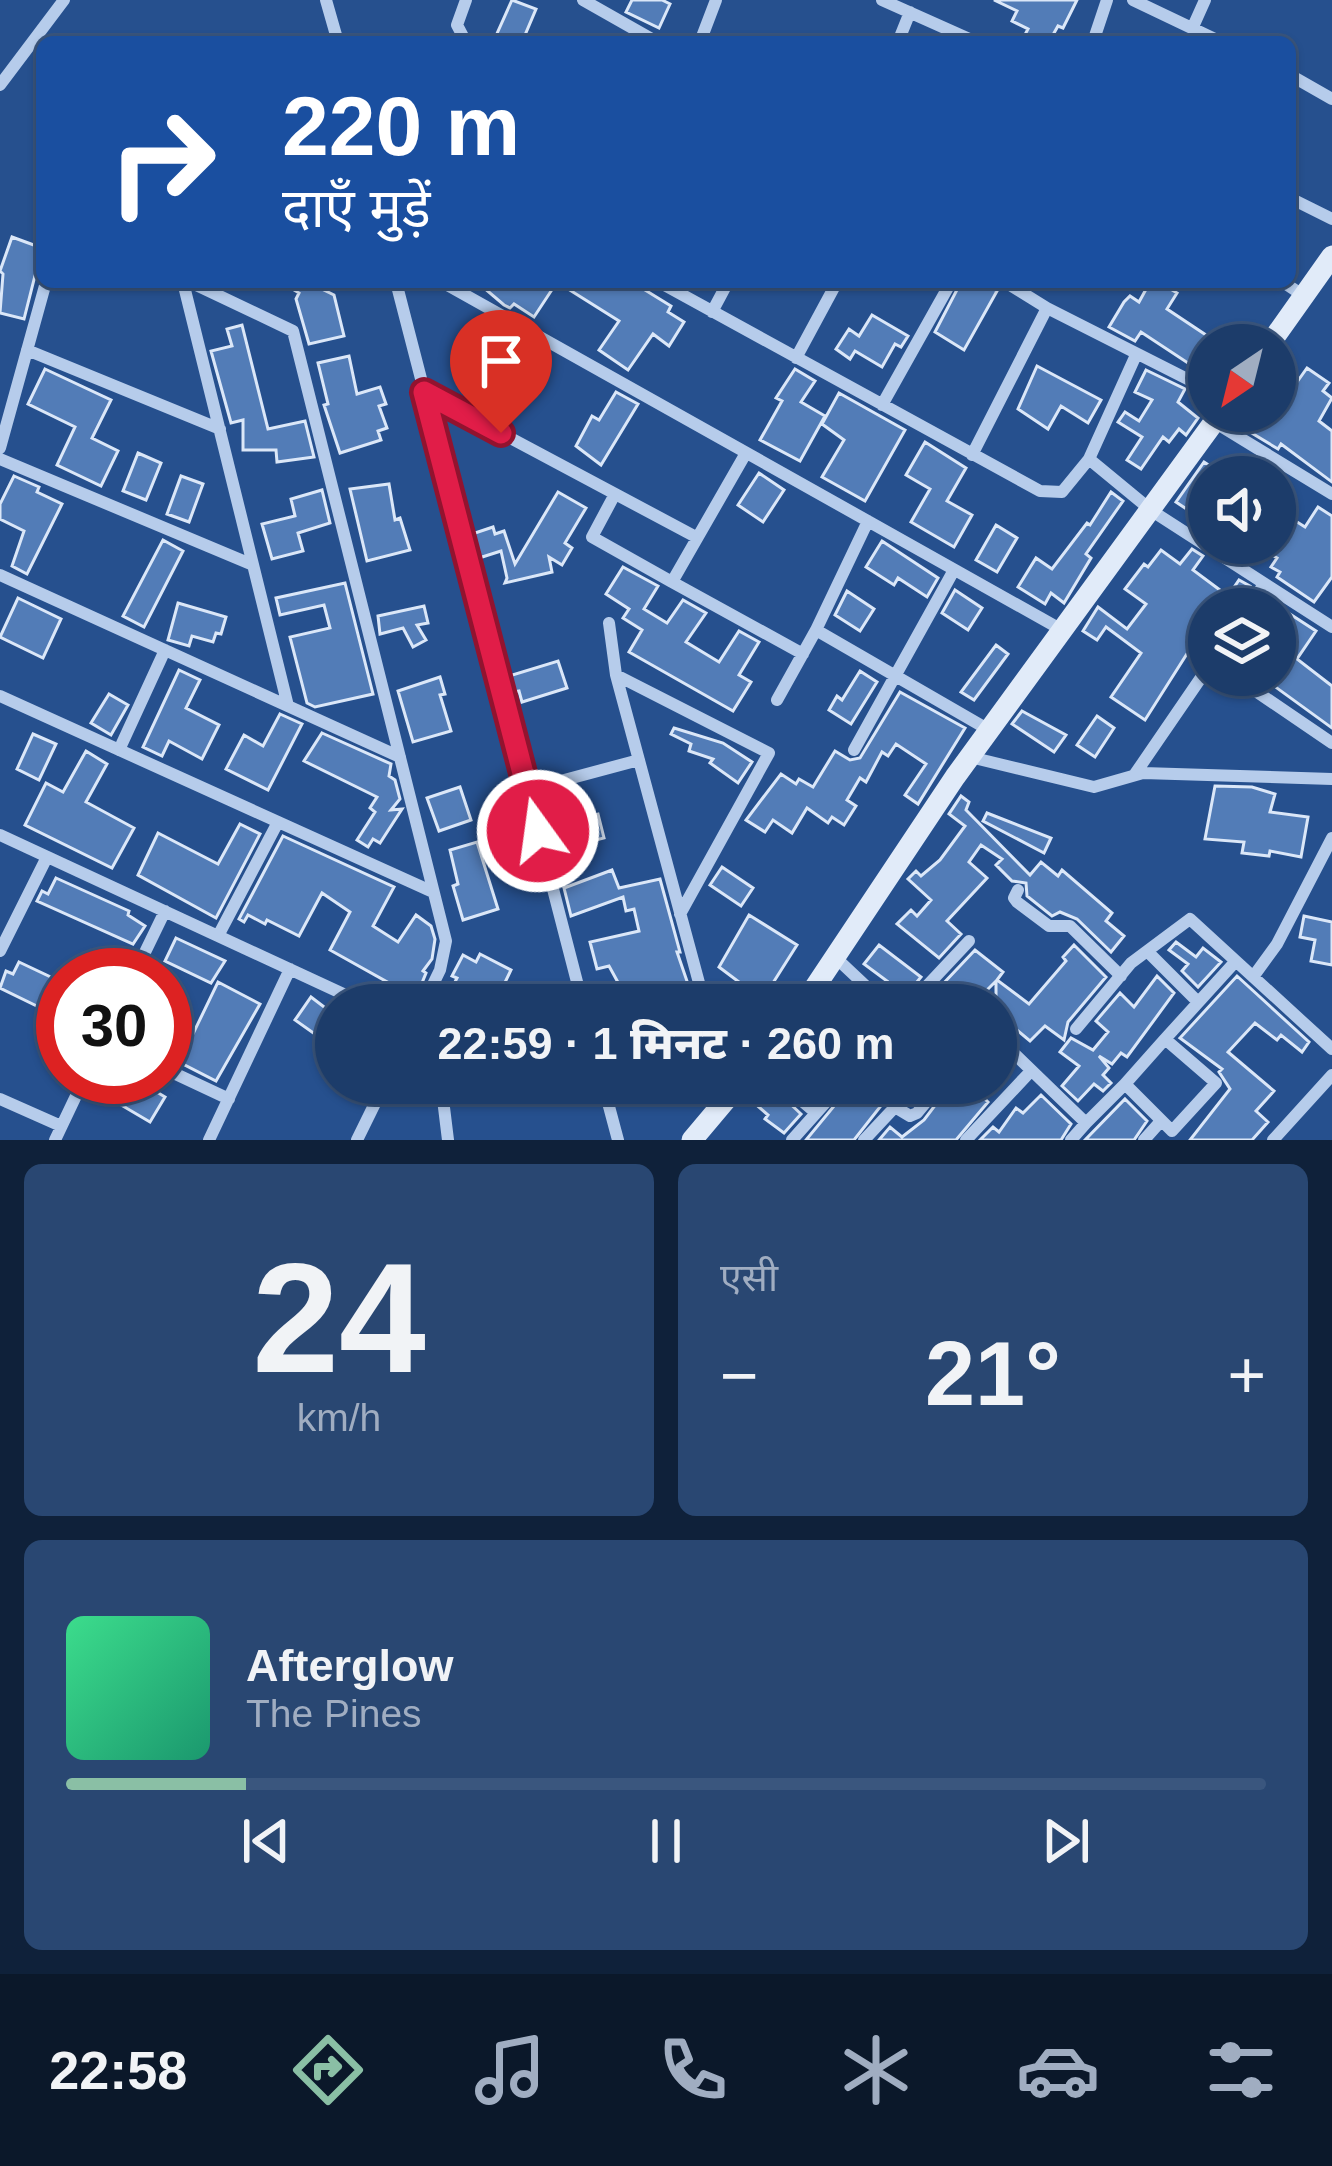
<!DOCTYPE html>
<html lang="hi">
<head>
<meta charset="utf-8">
<style>
	:root { --surface:#1c3c6a; --page:#294772; --text:#f1f3f6; --muted:#a0adc1; --line:#3a567e; --accent:#8abfa5 }
	body { margin:0; font-family:Arial,"Noto Sans Devanagari",sans-serif; background:var(--page); color:var(--text); height:100vh; display:flex; flex-direction:column; font-size:45px; white-space:nowrap }
	* { box-sizing:border-box; margin:0 }
	p { font-size:39px; color:var(--muted) }
	.icon { flex:none; width:66px; height:66px; fill:none; stroke:currentColor; stroke-width:2; stroke-linecap:round; stroke-linejoin:round }
	.map { position:relative; height:1140px; overflow:hidden }
	.sheet { display:flex; flex-direction:column; gap:24px; padding:24px; background:#0f213a; flex:1 }
	.sheet>* { flex:none }
	.guide { position:absolute; left:36px; top:36px; width:1260px; height:252px; border-radius:18px; box-shadow:0 3px 9px #0004,0 0 0 3px var(--line); background:#1a4fa0; color:#fff; overflow:hidden }
	.needle { width:78px; rotate:215deg }
	.fabs { position:absolute; left:1188px; top:324px; display:grid; gap:24px }
	.fabs a { display:grid; place-items:center; width:108px; height:108px; border-radius:50%; background:var(--surface); box-shadow:0 3px 9px #0004,0 0 0 3px var(--line); font-size:60px }
	.speed { position:absolute; left:36px; top:948px; display:flex; gap:24px; font-size:60px; font-weight:700; text-align:center }
	.speed>* { display:grid; place-content:center; width:156px; height:156px; border-radius:50%; background:var(--surface); box-shadow:0 3px 9px #0004,0 0 0 3px var(--line); line-height:1 }
	.speed .limit { border:18px solid #d22; background:#fff; color:#111 }
	.pin { position:absolute; display:grid; place-items:center; width:102px; height:102px; color:#fff; margin:-123px -51px; border-radius:50% 50% 50% 0; rotate:-45deg; box-shadow:0 0 12px #0007 }
	.pin .icon { rotate:45deg }
	.me { position:absolute; width:132px; margin:-66px; rotate:346deg; stroke-linejoin:round; filter:drop-shadow(0 0 9px #0008) }
	.turn { display:flex; align-items:center; gap:42px; height:252px; padding:0 48px; font-size:54px }
	.turn .icon { width:156px; height:156px; stroke-width:2.5 }
	.turn b { display:block; font-size:84px; line-height:102px }
	.big { font-size:90px; font-weight:800; line-height:1.1 }
	.sheet .card { flex:1; display:flex; flex-direction:column; justify-content:center; gap:18px; min-width:0; padding:0 42px; border-radius:18px; background:var(--page) }
	.sheet .dial { align-items:center; gap:0 }
	.dial b { font-size:156px; line-height:1 }
	.song { display:flex; align-items:center; gap:36px }
	.cover { width:144px; height:144px; border-radius:18px; background:linear-gradient(135deg,hsl(150 70% 55%),hsl(160 70% 35%)) }
	.played { height:12px; border-radius:6px; background:linear-gradient(90deg,var(--accent) 15%,var(--line) 15%) }
	.keys { display:flex; justify-content:space-around; direction:ltr }
	.heat { display:flex; justify-content:space-between; align-items:center; font-size:66px; direction:ltr }
	.sheet .tiles { flex:1; display:grid; gap:24px; grid-template-columns:1fr 1fr }
	.card:last-child { grid-column:span 2 }
	.trip { position:absolute; left:315px; top:984px; width:702px; height:120px; border-radius:60px; background:var(--surface); box-shadow:0 3px 9px #0004,0 0 0 3px var(--line); font-weight:800; line-height:120px; text-align:center }
	.menu { display:flex; height:192px; justify-content:space-around; align-items:center; background:#0b182a; color:var(--muted) }
	.menu .icon { width:84px; height:84px }
	.menu .current { color:var(--accent) }
	.menu b { font-size:54px; color:var(--text) }
	.map>svg:first-child { display:block }
	.building { fill:#527cb7; stroke:#dbe7f8; stroke-width:3 }
	.lines { fill:none; stroke-linecap:round; stroke-linejoin:round }
	.street { stroke:#b6cceb; stroke-width:12 }
	.secondary { stroke:#e1ebf9; stroke-width:21 }
	.route-casing { stroke:#92132f; stroke-width:30 }
	.route { stroke:#e11d48; stroke-width:21 }
</style>
</head>
<body>
<div class="map">
<svg width="1332" height="1140" viewBox="0 0 1332 1140">
	<rect width="100%" height="100%" fill="#26508e"/>
	<!-- building -->
	<path class="building" d="M512,0L536,9L522,42L495,38Z
		M632,0H662L670,4L659,28L626,12Z
		M994,0H1077L1063,28L1058,26L1049,42H1021L1028,29L1012,21L1017,11Z
		M12,237L42,248L24,319L0,313L3,274L0,271Z
		M281,282H318L326,286L324,290L334,295L344,336L309,344L296,299L299,293Z
		M477,282H632L671,306L668,312L684,322L669,346L653,334L628,370L599,350L619,321L557,282L534,317L514,304L510,308L504,305Z
		M961,282H990L988,286L997,291L964,350L935,332Z
		M1150,282H1159L1177,293L1167,309L1215,341L1197,369L1141,332L1135,341L1109,327L1124,302L1130,296L1139,302Z
		M872,315L908,336L901,347L895,344L882,367L855,351L850,359L836,349L849,329L859,336Z
		M242,325L268,429L305,421L314,457L277,462L276,450H243V420L231,423L211,351L232,346L227,329Z
		M482,345L504,360L480,387L462,374Z
		M349,356L357,394L380,387L386,404L379,406L387,428L378,431L381,440L340,453L324,405L328,404L318,363Z
		M1037,366L1101,400L1088,423L1061,406L1048,429L1018,409Z
		M1307,368L1329,383L1323,391L1332,398L1319,421L1332,431V482L1281,444L1278,449L1250,432L1261,416L1275,411L1281,396L1285,399Z
		M45,369L111,400L92,438L118,451L101,486L57,465L75,427L28,404Z
		M795,369L815,381L801,402L825,416L800,461L760,440L782,401L776,398Z
		M1146,370L1185,389L1178,402L1198,418L1186,435L1179,429L1169,442L1163,437L1141,469L1127,460L1142,437L1118,422L1125,412L1139,421L1152,400L1135,392Z
		M616,392L638,404L601,465L576,446L592,416L599,420Z
		M839,393L905,430L865,501L822,477L844,440L822,424Z
		M925,442L966,468L947,501L972,515L954,547L911,522L930,489L906,475Z
		M138,453L161,463L146,500L123,491Z
		M1204,462L1227,477H1209V508L1201,502L1194,514L1176,502Z
		M759,473L784,490L763,522L738,505Z
		M14,476L39,487L37,492L62,504L27,574L12,566L24,531L0,519V504Z
		M181,476L203,484L189,522L167,514Z
		M389,484L395,520L400,518L410,550L367,561L350,489Z
		M322,490L330,523L298,533L303,551L272,559L262,524L295,516L291,499Z
		M558,492L586,508L565,543L572,548L562,565L549,557L552,572L505,583L507,578L501,551L479,558L472,534L493,527L495,534L504,531L515,564Z
		M1111,492L1123,501L1086,554L1091,558L1064,603L1051,593L1045,604L1018,587L1036,558L1052,569L1087,523L1090,525Z
		M1318,507L1332,516V577L1314,602L1277,577L1280,572L1271,567L1277,558L1253,543H1275V508L1305,527Z
		M996,525L1017,538L997,572L976,560Z
		M163,540L183,551L144,627L123,616Z
		M882,541L938,578L927,597L898,578L894,585L866,567Z
		M1192,549L1203,556L1193,570L1228,596L1239,580L1250,586L1237,609H1209V619L1145,720L1111,697L1141,653L1106,627L1097,640L1083,631L1098,607L1127,629L1146,604L1125,589L1144,564L1148,567L1161,550L1180,564Z
		M623,567L658,586L644,609L667,623L683,600L706,613L686,642L719,662L739,631L759,642L739,675L751,682L733,711L629,652L642,630L623,618L629,609L606,594Z
		M345,583L373,694L315,707L307,703L290,637L330,628L324,605L280,615L276,598Z
		M955,590L982,608L968,630L942,613Z
		M847,591L874,609L860,631L835,615Z
		M18,598L61,619L43,658L0,637Z
		M1267,599L1316,631L1297,659L1332,686V728L1259,675H1275V656L1280,649L1275,646V609H1260Z
		M178,603L226,617L221,634L216,633L213,642L192,636L189,646L168,640Z
		M424,606L428,623L417,625L426,640L413,647L403,628L380,634L378,616Z
		M996,645L1008,654L974,700L961,692Z
		M558,661L567,688L522,702L519,691L513,692L509,676Z
		M179,670L200,680L186,708L219,725L202,759L169,741L162,756L143,747Z
		M860,671L877,682L851,724L829,710L837,696L842,700Z
		M440,677L445,694L440,695L451,731L413,742L398,691Z
		M900,692L965,728L918,804L905,795L926,764L896,744L888,756L882,752L866,782L860,778L847,800L856,806L844,825L832,817L828,823L807,808L792,833L773,820L765,832L746,820L781,774L796,784L799,779L813,787L835,751L850,760L860,758Z
		M109,694L128,705L111,735L91,723Z
		M1022,711L1066,735L1054,752L1012,724Z
		M280,714L302,724L268,790L226,769L244,735L263,746Z
		M1097,716L1114,728L1095,757L1077,745Z
		M674,728L723,743L752,762L738,783L710,763L713,759L689,751L691,744L671,734Z
		M322,733L391,764L389,776L395,780L400,799L391,810L402,809L380,843L373,839L368,847L357,840L375,812L370,808L377,797L304,761Z
		M33,734L56,744L39,780L17,769Z
		M86,751L107,764L86,802L134,828L112,868L25,825L46,783L63,792Z
		M1215,786L1252,787L1275,794L1270,812L1308,817L1301,857L1270,851L1269,856L1242,853L1244,842L1205,839Z
		M460,787L471,820L439,831L427,798Z
		M564,791L572,821L598,814L604,838L561,849L554,822L547,824L540,797Z
		M961,796L969,802L966,810L1030,875L1041,862L1058,876L1062,870L1112,913L1106,921L1124,936L1111,952L1077,919L1060,912L1052,916L1027,896L1026,883L1012,881L996,865L1002,859L981,845L969,862L987,878L947,921L961,934L939,958L897,924L911,910L917,916L931,900L908,879L916,871L921,876L940,860L965,826L949,814Z
		M987,813L1051,838L1044,853L983,821Z
		M240,824L260,834L216,918L138,875L158,833L218,864Z
		M283,836L394,887L373,926L398,942L416,915L431,926L435,939L432,959L423,971L426,973L413,1005H400L383,998L389,983L330,950L350,912L322,893L299,936L267,920L265,924L248,915L244,922L239,919Z
		M477,842L498,909L463,920L453,886L458,884L450,850Z
		M722,867L753,888L741,906L710,885Z
		M612,870L619,888L660,879L680,952H677L688,984L689,996L673,1005H643L638,983L620,986L609,966L597,969L590,942L639,931L634,909L626,911L623,897L571,916L564,888Z
		M56,878L129,911L128,915L145,926L133,944L37,901L42,891L48,894Z
		M749,915L797,945L759,1005L736,994L743,985L719,967Z
		M1304,916L1332,922V965L1311,961L1315,940L1300,937Z
		M176,938L225,961L211,983L165,961Z
		M1176,942L1196,957L1203,948L1221,962L1198,987L1182,971L1188,964L1169,950Z
		M879,945L921,977L899,1004L882,987L887,981L864,964Z
		M1074,945L1106,977L1068,1022L1064,1040L1045,1026L1030,1041L1011,1025L1008,1030L996,1021V981L972,1005H923L975,950L1003,972L997,980L1029,1004L1066,961L1063,957Z
		M480,954L511,970L497,999L481,991L473,1005H443L457,978L452,976L463,955L476,962Z
		M19,962L59,981L45,1010L0,988L6,971L13,974Z
		M1157,976L1174,993L1127,1057L1121,1053L1112,1064L1099,1056L1109,1068L1103,1075L1111,1083L1103,1091L1094,1084L1078,1101L1062,1086L1079,1066L1060,1052L1071,1038L1093,1050L1108,1032L1096,1021L1120,993L1134,1007Z
		M1237,976L1309,1042L1302,1052L1281,1035L1277,1040L1255,1023L1228,1052L1274,1091L1256,1111L1268,1122L1252,1140H1190L1230,1089L1219,1072L1222,1069L1180,1038Z
		M218,982L260,1004L216,1081L179,1062L182,1056L165,1045V1020L192,1036Z
		M311,997L336,1016V1049L295,1020Z
		M996,1051L1012,1067L984,1098L988,1102L956,1140H879L890,1127L902,1137L924,1120L952,1083H996Z
		M124,1077H132L165,1097L150,1122L111,1099Z
		M768,1083L801,1114L784,1133L765,1119L768,1115L752,1101Z
		M853,1083H861L880,1107L854,1140H806Z
		M1041,1095L1071,1124L1061,1140H980L993,1127L999,1132L1016,1108L1023,1113Z
		M1125,1099L1147,1121L1134,1140H1085Z"/>
	<g class="lines">
		<!-- street -->
		<path class="street" d="M326,0L338,42
			M583,0L657,42
			M882,0L976,42
			M1133,0L1221,42
			M1192,29L1205,0
			M466,42L457,25L466,0
			M700,42L716,0
			M898,42L910,12
			M1093,42L1107,0
			M1290,75L1332,99
			M0,85L64,0
			M1290,198L1332,219
			M183,282L288,706
			M190,282L293,331L446,941L440,970L423,1005
			M396,282L583,1005
			M442,282L1062,630
			M659,282L1040,491L1062,492L1089,459L1152,511L1332,627
			M1005,282L1047,308L1209,390
			M1283,282L1304,296
			M712,312L728,282
			M27,350L220,429
			M796,358L837,282
			M424,392L696,537
			M882,405L951,282
			M1214,422L1332,494
			M0,448L46,282
			M746,453L672,582L803,654
			M972,455L1047,308
			M0,459L253,565
			M1089,459L1136,355
			M615,494L592,537L672,582
			M0,575L400,757
			M1247,609L1264,584
			M609,623L616,675
			M816,630L868,521
			M1232,675L1332,743
			M0,696L433,892
			M777,700L816,630L989,730
			M119,750L165,650
			M854,750L954,570
			M970,757L1094,787L1143,773L1332,779
			M1135,774L1209,666
			M527,790L639,760
			M0,835L367,1005
			M1018,890L1014,898L1017,902L1049,926H1070L1121,976
			M680,914L769,753L616,675L705,1005
			M218,936L278,822
			M0,951L47,857
			M1147,951L1198,1002
			M835,957L886,1005
			M134,975L165,911
			M1253,977L1277,944L1332,838
			M909,1005L969,941
			M1076,1029L1131,963L1190,919L1332,1049
			M996,1036L1086,1123L1125,1084
			M1165,1039L1216,1083L1172,1131L1125,1084Z
			M1165,1039L1235,962
			M165,1069L229,1099
			M441,1083L448,1140
			M533,1083L552,1091L604,1087
			M781,1083L816,1113
			M871,1083L895,1107L910,1116L917,1113L942,1083
			M603,1084L618,1140
			M0,1099L61,1126
			M55,1140L85,1077
			M209,1140L290,969
			M357,1140L385,1083
			M792,1140L843,1083
			M864,1140L895,1107
			M966,1140L1030,1072
			M1071,1140L1086,1123
			M1144,1140L1161,1121
			M1273,1140L1332,1075"/>
		<!-- secondary -->
		<path class="secondary" d="M1269,345L1332,256
			M803,1005L955,777L1222,411
			M692,1140L740,1083"/>
	</g>
	<g class="lines">
		<!-- route casing -->
		<g class="route-casing">
			<path id="route" d="M501,433L424,392L538,831"/>
		</g>
		<!-- route -->
		<use href="#route" class="route"/>
	</g>
</svg>
<div class="fabs">
<a><svg class="needle" viewBox="-14 -14 28 28"><path d="M0-13l5 13h-10z" fill="#e53935"/><path d="M0 13l5-13h-10z" fill="#a0adc1"/></svg></a>
<a><svg class="icon" aria-label="sound" viewBox="0 0 24 24"><path d="M4 9h4l5-4v14l-5-4H4zM17 9q2 3 0 6"/></svg></a>
<a><svg class="icon" aria-label="layers" viewBox="0 0 24 24"><path d="M12 4l9 5-9 5-9-5zM3 14l9 5 9-5"/></svg></a>
</div>
<div class="speed"><div class="limit">30</div></div>
<div class="pin" style="left:501px;top:433px;background:#d93025"><svg class="icon" aria-label="arrive" viewBox="0 0 24 24"><path d="M6 21V4h12l-3 4 3 4H6"/></svg></div>
<svg class="me" style="left:538px;top:831px" viewBox="-20 -20 40 40"><circle r="17" fill="#e11d48" stroke="#fff" stroke-width="3"/><path d="M0-11L8 9 0 5-8 9z" fill="#fff"/></svg>
<div class="trip">22:59 · 1 मिनट · 260 m</div>
<div class="guide">
<div class="turn"><svg class="icon" aria-label="right" viewBox="0 0 24 24"><path d="M7 20v-9h11M14 6l5 5-5 5"/></svg><div><b>220 m</b>दाएँ मुड़ें</div></div>
</div>
</div>
<section class="sheet">
<div class="tiles">
<div class="card dial"><b>24</b><p>km/h</p></div>
<div class="card"><p>एसी</p>
<div class="heat"><a>−</a><b class="big">21°</b><a>+</a></div>
</div>
<div class="card">
<div class="song"><i class="cover"></i><div><b>Afterglow</b><p>The Pines</p></div></div>
<div class="played"></div>
<div class="keys"><svg class="icon" aria-label="previous" viewBox="0 0 24 24"><path d="M18 5L8 12l10 7zM5 5v14"/></svg><svg class="icon" aria-label="pause" viewBox="0 0 24 24"><path d="M8 5v14M16 5v14"/></svg><svg class="icon" aria-label="next" viewBox="0 0 24 24"><path d="M6 5l10 7-10 7zM19 5v14"/></svg></div>
</div>
</div>
</section>
<nav class="menu">
<b>22:58</b>
<svg class="icon current" aria-label="directions" viewBox="0 0 24 24"><path d="M12 3l9 9-9 9-9-9zM9 14v-3h6M13 9l2 2-2 2"/></svg>
<svg class="icon" aria-label="music" viewBox="0 0 24 24"><path d="M9 18V5l10-2v13"/><circle cx="6" cy="18" r="3"/><circle cx="16" cy="16" r="3"/></svg>
<svg class="icon" aria-label="phone" viewBox="0 0 24 24"><path d="M5 4h4l2 5-3 2q2 4 5 5l2-3 5 2v4C11 20 4 13 5 4z"/></svg>
<svg class="icon" aria-label="climate" viewBox="0 0 24 24"><path d="M12 3v18M4 7l16 10M4 17L20 7"/></svg>
<svg class="icon" aria-label="car" viewBox="0 0 24 24"><path d="M5 17H2v-5l4-1 3-4h7l3 4 3 1v5h-3M9 17h6M6 11h13"/><circle cx="7" cy="17" r="2"/><circle cx="17" cy="17" r="2"/></svg>
<svg class="icon" aria-label="filters" viewBox="0 0 24 24"><path d="M4 7h16M4 17h16"/><circle cx="9" cy="7" r="2"/><circle cx="15" cy="17" r="2"/></svg>
</nav>
</body>
</html>
